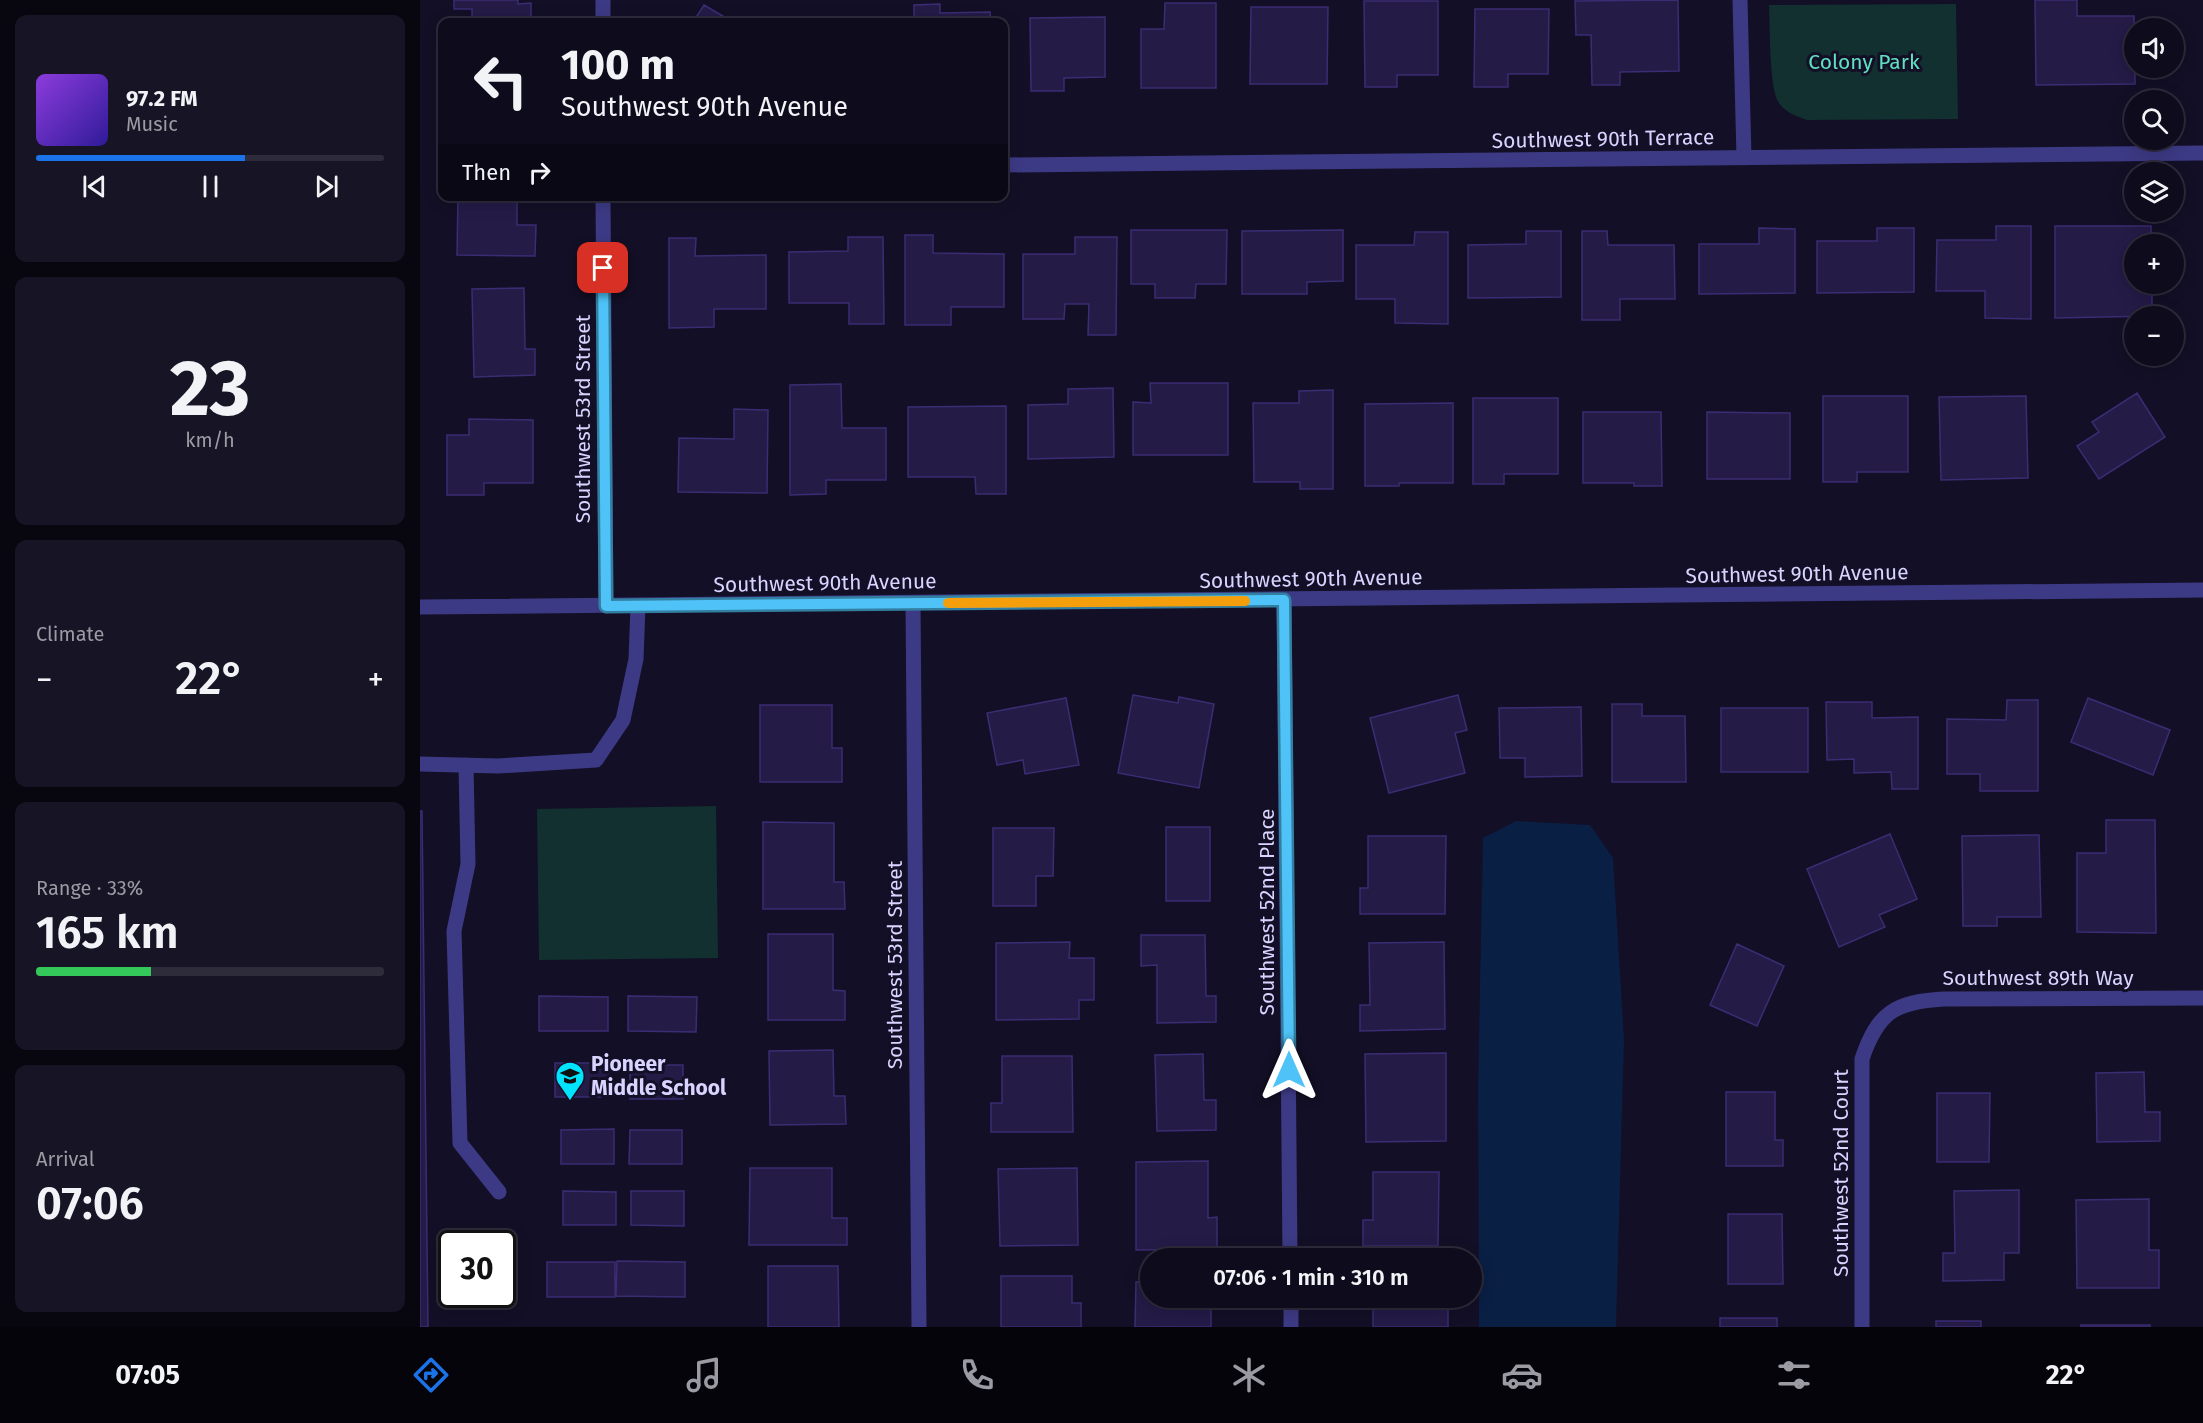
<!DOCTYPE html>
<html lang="en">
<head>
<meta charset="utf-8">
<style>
	:root { --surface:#0e0b1c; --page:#171425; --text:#f1f3f6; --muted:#9b9ba3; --line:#2e2b3b; --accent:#1a73e8 }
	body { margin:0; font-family:"Fira Sans",sans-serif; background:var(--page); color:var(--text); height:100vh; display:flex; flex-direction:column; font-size:22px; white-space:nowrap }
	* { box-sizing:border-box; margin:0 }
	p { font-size:20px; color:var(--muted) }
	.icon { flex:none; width:33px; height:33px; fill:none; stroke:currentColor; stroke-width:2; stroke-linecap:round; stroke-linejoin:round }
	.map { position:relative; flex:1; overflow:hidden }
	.panel { display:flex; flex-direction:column; gap:15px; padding:15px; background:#08060f; width:420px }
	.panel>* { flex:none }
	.top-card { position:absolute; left:18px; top:18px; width:570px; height:183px; border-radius:12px; box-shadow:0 3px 15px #0003,0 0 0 2px var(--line); background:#0e0b1c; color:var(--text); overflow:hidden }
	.tools { position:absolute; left:1704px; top:18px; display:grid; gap:12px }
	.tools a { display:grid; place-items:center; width:60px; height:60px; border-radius:50%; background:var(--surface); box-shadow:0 3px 15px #0003,0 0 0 2px var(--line); font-size:30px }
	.speed { position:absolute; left:18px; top:1230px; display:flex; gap:12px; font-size:30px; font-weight:700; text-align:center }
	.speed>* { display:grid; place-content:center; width:78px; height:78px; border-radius:50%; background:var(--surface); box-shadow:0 3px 15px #0003,0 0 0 2px var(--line); line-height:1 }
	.speed .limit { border:3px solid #111; border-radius:9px; background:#fff; color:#111 }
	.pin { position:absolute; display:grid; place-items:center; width:51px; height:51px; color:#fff; margin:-26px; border-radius:12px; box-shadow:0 3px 9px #0006 }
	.me { position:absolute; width:66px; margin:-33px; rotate:0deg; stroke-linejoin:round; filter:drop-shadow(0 0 4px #0008) }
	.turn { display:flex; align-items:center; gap:21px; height:126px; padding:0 24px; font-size:27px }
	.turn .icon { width:78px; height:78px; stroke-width:2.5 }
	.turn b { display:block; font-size:42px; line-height:51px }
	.then { display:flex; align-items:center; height:57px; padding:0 24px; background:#0003; gap:12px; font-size:22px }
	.big { font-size:45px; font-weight:600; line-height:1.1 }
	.panel .tile { flex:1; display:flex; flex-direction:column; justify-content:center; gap:9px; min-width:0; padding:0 21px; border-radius:12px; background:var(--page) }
	.panel .dial { align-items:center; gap:0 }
	.dial b { font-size:78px; line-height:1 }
	.song { display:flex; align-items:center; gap:18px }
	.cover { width:72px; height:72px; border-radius:9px; background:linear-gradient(135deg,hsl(270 70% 55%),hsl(250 70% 35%)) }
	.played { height:6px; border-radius:3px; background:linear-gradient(90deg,var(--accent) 60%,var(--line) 60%) }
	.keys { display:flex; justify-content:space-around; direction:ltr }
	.heat { display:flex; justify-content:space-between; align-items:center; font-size:33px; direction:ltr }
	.charge { height:9px; border-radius:4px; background:linear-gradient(90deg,#34c759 33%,var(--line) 0) }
	.trip { position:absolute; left:720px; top:1248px; width:342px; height:60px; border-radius:30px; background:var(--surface); box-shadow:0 3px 15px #0003,0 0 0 2px var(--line); font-weight:600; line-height:60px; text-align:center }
	.tabs { display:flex; height:96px; justify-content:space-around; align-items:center; background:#06040b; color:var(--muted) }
	.tabs .icon { width:42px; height:42px }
	.tabs .selected { color:var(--accent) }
	.tabs b { font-size:27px; color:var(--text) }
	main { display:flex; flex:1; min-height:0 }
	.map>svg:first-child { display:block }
	.green { fill:#12302f }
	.water { fill:#0a1f44 }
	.building { fill:#241b47; stroke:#3b2d73; stroke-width:1.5 }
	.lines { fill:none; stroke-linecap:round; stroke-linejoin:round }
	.service { stroke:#3d3a85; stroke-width:15 }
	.minor { stroke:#3d3a85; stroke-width:15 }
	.tertiary { stroke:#3d3a85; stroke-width:15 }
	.route-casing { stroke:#337fa1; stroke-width:15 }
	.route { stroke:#4fc3f7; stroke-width:10 }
	.slow { stroke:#f59e0b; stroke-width:10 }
	.labels { text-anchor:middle; stroke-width:6; stroke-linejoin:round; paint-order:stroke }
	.park-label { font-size:21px; fill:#5fe0c0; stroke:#130f26 }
	.street-label { font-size:21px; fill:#d9d4ff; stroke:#130f26 }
	.poi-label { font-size:21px; font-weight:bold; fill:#d9d4ff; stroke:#130f26; text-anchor:start }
</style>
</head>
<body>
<main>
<section class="panel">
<div class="tile">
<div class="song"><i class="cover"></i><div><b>97.2 FM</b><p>Music</p></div></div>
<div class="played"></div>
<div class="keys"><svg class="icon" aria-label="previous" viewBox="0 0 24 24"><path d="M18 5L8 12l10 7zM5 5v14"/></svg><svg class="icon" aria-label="pause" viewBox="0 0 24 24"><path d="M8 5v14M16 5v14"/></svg><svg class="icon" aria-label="next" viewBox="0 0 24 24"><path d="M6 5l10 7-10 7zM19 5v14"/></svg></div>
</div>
<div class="tile dial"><b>23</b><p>km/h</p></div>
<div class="tile"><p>Climate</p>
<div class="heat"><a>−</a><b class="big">22°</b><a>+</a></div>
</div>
<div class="tile"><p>Range · 33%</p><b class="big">165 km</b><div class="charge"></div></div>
<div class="tile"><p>Arrival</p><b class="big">07:06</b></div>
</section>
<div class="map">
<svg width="1783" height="1327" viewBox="0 0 1783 1327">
	<rect width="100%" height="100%" fill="#130f26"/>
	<!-- green -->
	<path class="green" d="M1536,4L1538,119L1387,120C1376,116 1366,113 1359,103C1349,90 1350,24 1349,5Z
		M296,806L298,958L119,960L117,809Z"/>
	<!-- water -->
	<path class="water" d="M1096,821L1170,825L1193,858L1204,1039L1196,1327H1059L1058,1087L1063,838Z"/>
	<!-- building -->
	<path class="building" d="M34,0H98V4L111,3V22H52V9H34Z
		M1258,0L1259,71L1200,72V85H1172L1171,35H1156L1155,1Z
		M1615,0H1657V16H1714L1715,84L1616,85Z
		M944,1H1018V75H977V87H945Z
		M745,3H796V88H721V29H744Z
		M520,4V13L570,12L571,22H494V5Z
		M284,5L313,22H273Z
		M831,7H908L907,84H830Z
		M1055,9H1129L1128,74H1088V87H1054Z
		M685,17V77L644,78V91H611L610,18Z
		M38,196H97V225H116L115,256L37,255Z
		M1576,226H1611V319L1565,318V291H1516L1517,240H1576Z
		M1635,226H1731V244H1714V284H1732V316L1635,318Z
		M1339,228L1375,229V293L1279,294V244H1339Z
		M1457,228H1494V292L1397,293V241H1457Z
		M711,230H807L806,284H776L775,298H735V284H711Z
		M923,230V281L887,282V294H822V231Z
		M1106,231H1141V297L1048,298V245L1106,244Z
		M1162,231H1187L1188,245H1254L1255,299H1200V320H1162Z
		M995,232H1028V324L975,323V299H936V245H994Z
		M485,235H513V253L584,254V307H531V325H485Z
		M428,237H463L464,324H429V303H369V252L428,251Z
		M655,237H697L696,335H668L669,304H645L644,319H603V254H655Z
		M249,238H276L275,256L346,255V309H294V327L249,328Z
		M104,288L105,349H115V375L54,377L52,289Z
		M730,383H808V455H713V402L731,403Z
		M421,384L422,428H466V480H406V494L370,495V385Z
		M693,388L694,457L608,459V405L648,404V389Z
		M913,390V489H880V482H834L833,403H879V391Z
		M1717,393L1745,437L1679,479L1657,446L1679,432L1672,422Z
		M1403,396H1488V472H1437V482H1403Z
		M1606,396L1608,478L1521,480L1519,397Z
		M1053,398H1138V474H1084V484H1053Z
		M1033,403V483H979V486H945V404Z
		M586,406V494H556L555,477H488V407Z
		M314,409L348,410L347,493L258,492L259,438L314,439Z
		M1163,412H1241L1242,486H1214V483H1163Z
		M1287,412L1370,413V479H1287Z
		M49,419L113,420V483H64V495H27V435H49Z
		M713,695L758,703L759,697L794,704L779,788L698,773Z
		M1038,695L1047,730L1035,733L1045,773L969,793L950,718Z
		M646,698L659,765L605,774L603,760L577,765L567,713Z
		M1668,698L1750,730L1733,775L1651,742Z
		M1587,700H1618V791H1560V774H1527V719L1586,720Z
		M1406,702H1452V718L1498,717V789H1472L1471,772L1434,773V759L1407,760Z
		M1192,704H1222V716H1265L1266,782H1192Z
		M340,705H412V748H422V782H340Z
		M1161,707L1162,776L1105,777V758H1080L1079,708Z
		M1301,708H1388V772H1301Z
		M0,811H2L8,1327H0Z
		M1686,820H1735L1736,933L1657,932V853H1686Z
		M343,822L414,823V882H424L425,909H343Z
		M746,827H790V901H746Z
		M573,828H634L633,876H616V906H573Z
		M1470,834L1497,899L1459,915L1465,927L1419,947L1387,869Z
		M1619,835L1621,917H1577V926H1543L1542,836Z
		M948,836H1026L1025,914H940V888H948Z
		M348,934H413V990L425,991V1020H348Z
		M721,935H785L786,996H796V1022L737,1023V965L721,966Z
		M650,942L649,958H674V1000H659V1019L576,1020V943Z
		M1024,942L1025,1029L940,1031V1005H950L949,943Z
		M1317,944L1364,966L1337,1026L1290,1005Z
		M119,996L188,997V1031H119Z
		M208,996L277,997L276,1032L208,1031Z
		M413,1050L414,1096H425L426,1124L350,1125L349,1051Z
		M1026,1053V1141L946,1142L945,1054Z
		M783,1054L784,1100H796V1130L737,1131L735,1055Z
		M582,1056H652L653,1132H571V1103H582Z
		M135,1063H189V1097H135Z
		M210,1065H263V1099H210Z
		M1724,1072L1725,1112H1740V1141L1677,1142L1676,1073Z
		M1306,1092H1355V1140H1363V1166H1306Z
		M1517,1093H1570L1569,1162H1517Z
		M194,1129V1164H141V1130Z
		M210,1130H262V1164H209Z
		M788,1161V1218L797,1217V1249L716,1250V1162Z
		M330,1168H412V1218H427V1245H329Z
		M657,1168L658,1245L580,1246L578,1169Z
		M953,1172H1019L1018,1246H943V1220H953Z
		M1599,1190V1253H1584V1280L1523,1281V1253H1535L1534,1191Z
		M143,1191L196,1192V1225H143Z
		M211,1191H264V1226L211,1225Z
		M1729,1199V1250H1739V1288H1657L1656,1200Z
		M1308,1214H1362L1363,1284H1308Z
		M197,1261L265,1262V1297L196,1296Z
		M127,1262H195V1297H127Z
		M348,1266H418L419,1327H348Z
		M581,1276H652V1303H661V1327H581Z
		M716,1282H730V1298H791V1327H715Z
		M953,1298H1028V1327H953Z
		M1300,1318H1357V1327H1300Z
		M1516,1321H1561V1327H1516Z
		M1661,1325H1730V1327H1661Z"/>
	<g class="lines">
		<!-- service -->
		<path class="service" d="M0,764L78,766L176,760L203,720L216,659L218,606
			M46,765L48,864L34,931L40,1143L79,1192"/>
		<!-- minor -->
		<path class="minor" d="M1320,0L1324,158
			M183,22V0
			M584,165L1783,153
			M183,196L186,606
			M864,600L870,1258
			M493,603L499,1327
			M871,1298V1327
			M1442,1327V1059C1458,1012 1475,1002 1523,999L1783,998"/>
		<!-- tertiary -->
		<path class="tertiary" d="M0,607L1783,590"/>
	</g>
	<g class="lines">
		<!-- route casing -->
		<g class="route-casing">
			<path id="route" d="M183,268L186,606L864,600L869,1070"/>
		</g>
		<!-- route -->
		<use href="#route" class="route"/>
		<!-- slow -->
		<path class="slow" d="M528,603L825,601"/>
	</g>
	<!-- icons -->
	<defs>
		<g id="school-pin" transform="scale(1.5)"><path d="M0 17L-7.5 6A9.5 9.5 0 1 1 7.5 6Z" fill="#00e5ff" stroke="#130f26"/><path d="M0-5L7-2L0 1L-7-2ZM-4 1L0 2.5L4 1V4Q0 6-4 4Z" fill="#111"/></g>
	</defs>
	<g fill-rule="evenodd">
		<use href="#school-pin" x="150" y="1076"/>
	</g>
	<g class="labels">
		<!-- park labels -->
		<g class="park-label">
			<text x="1444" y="69">Colony Park</text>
		</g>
		<!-- street labels -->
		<g class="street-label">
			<text transform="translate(1183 139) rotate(-1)" y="7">Southwest 90th Terrace</text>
			<text transform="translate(163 419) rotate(-90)" y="7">Southwest 53rd Street</text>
			<text transform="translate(1377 574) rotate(-1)" y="7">Southwest 90th Avenue</text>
			<text transform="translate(891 579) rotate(-1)" y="7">Southwest 90th Avenue</text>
			<text transform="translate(405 583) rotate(-1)" y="7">Southwest 90th Avenue</text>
			<text transform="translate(847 912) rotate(-90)" y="7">Southwest 52nd Place</text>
			<text transform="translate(475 965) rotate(-90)" y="7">Southwest 53rd Street</text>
			<text x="1618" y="985">Southwest 89th Way</text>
			<text transform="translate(1421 1173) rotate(-90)" y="7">Southwest 52nd Court</text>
		</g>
		<!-- poi labels -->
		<g class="poi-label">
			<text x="171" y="1071">Pioneer<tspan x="171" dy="24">Middle School</tspan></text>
		</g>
	</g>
</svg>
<div class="tools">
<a><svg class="icon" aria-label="sound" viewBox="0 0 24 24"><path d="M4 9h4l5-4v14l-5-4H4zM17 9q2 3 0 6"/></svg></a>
<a><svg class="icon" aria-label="search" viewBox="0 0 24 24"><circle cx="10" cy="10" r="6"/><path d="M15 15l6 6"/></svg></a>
<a><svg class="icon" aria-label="layers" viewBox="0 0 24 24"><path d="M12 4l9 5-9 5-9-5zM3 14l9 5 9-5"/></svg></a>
<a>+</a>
<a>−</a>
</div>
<div class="speed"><div class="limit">30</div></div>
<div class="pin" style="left:183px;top:268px;background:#d93025"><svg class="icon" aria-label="arrive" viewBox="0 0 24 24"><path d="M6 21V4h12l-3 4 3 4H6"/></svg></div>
<svg class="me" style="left:869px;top:1070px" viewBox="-20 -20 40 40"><path d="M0-17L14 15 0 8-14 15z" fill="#4fc3f7" stroke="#fff" stroke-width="4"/></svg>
<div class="trip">07:06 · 1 min · 310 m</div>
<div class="top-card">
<div class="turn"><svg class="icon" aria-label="left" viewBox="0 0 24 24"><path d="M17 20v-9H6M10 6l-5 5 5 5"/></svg><div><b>100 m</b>Southwest 90th Avenue</div></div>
<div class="then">Then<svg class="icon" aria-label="right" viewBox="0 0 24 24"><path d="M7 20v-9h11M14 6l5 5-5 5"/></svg></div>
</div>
</div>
</main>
<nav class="tabs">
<b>07:05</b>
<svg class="icon selected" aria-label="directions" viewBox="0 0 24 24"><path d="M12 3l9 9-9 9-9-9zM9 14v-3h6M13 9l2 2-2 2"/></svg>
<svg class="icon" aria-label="music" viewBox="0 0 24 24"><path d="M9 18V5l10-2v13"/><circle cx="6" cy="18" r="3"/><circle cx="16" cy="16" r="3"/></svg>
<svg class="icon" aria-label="phone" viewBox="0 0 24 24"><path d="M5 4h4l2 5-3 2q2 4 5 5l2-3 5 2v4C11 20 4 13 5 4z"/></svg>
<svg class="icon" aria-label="climate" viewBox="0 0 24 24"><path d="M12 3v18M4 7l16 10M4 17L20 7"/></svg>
<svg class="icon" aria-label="car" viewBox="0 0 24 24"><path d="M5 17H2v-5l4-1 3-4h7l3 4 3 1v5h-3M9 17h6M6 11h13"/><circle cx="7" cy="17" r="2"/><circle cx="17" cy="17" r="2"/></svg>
<svg class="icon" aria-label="filters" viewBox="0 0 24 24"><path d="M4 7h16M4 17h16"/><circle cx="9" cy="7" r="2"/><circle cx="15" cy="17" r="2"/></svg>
<b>22°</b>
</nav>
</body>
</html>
